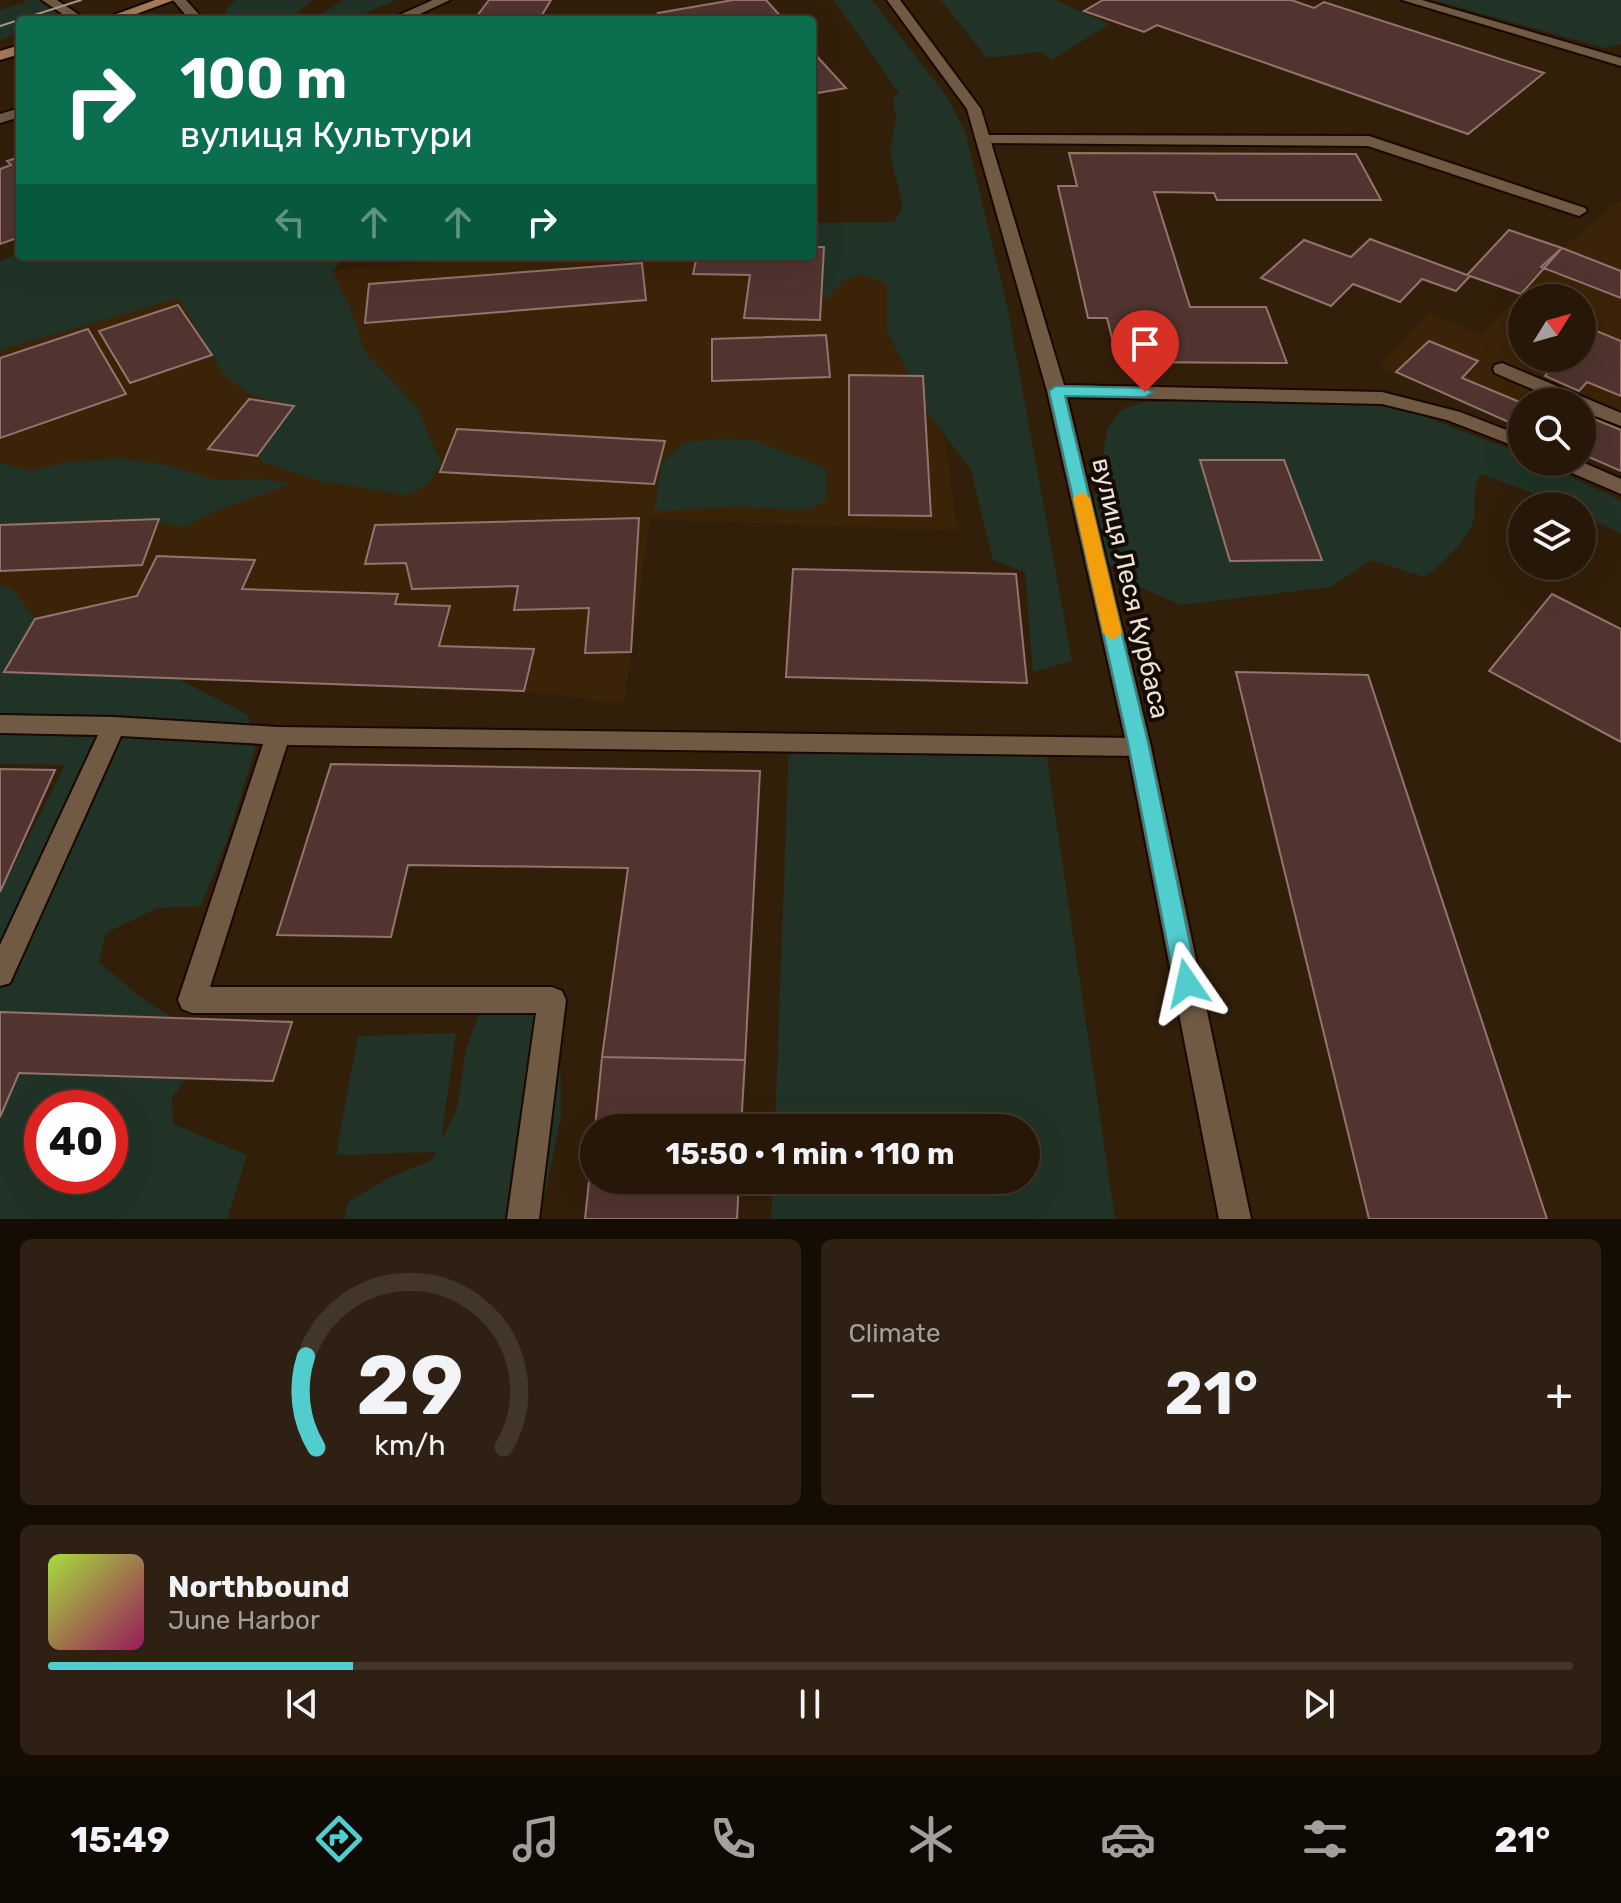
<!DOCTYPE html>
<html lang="en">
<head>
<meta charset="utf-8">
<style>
	:root { --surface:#261708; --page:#2e2012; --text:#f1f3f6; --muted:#a49f9c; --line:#423629; --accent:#52cdce }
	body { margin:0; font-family:Rubik,sans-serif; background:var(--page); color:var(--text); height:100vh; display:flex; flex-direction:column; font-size:30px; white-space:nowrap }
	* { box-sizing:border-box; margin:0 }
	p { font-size:26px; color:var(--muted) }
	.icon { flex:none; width:44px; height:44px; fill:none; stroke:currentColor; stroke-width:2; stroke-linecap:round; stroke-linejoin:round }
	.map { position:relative; height:1219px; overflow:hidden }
	.panel { display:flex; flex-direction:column; gap:20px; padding:20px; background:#150d04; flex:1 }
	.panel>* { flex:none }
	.banner { position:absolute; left:16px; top:16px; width:800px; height:244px; border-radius:8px; box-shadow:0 8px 32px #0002,0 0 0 2px var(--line); background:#0b6e4f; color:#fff; overflow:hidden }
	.needle { width:52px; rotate:53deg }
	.controls { position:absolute; left:1508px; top:284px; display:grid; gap:16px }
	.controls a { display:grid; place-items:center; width:88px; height:88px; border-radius:50%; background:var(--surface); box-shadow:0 8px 32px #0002,0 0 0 2px var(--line); font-size:40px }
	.speed { position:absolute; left:24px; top:1090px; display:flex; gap:16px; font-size:40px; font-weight:700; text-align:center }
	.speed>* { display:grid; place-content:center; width:104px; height:104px; border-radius:50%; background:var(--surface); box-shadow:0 8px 32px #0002,0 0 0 2px var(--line); line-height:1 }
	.speed .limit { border:12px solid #d22; background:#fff; color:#111 }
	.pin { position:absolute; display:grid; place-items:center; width:68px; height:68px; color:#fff; margin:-82px -34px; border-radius:50% 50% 50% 0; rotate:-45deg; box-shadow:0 0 8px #0007 }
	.pin .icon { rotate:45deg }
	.me { position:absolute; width:88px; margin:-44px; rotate:349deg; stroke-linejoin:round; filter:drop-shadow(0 0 6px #0008) }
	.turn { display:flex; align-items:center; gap:28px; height:168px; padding:0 32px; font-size:36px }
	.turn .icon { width:104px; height:104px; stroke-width:2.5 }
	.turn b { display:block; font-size:56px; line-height:68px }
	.lanes { display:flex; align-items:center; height:76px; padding:0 32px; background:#0003; justify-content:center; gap:40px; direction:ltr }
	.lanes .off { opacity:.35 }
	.big { font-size:60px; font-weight:700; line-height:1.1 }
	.panel .widget { flex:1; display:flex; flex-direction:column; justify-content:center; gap:12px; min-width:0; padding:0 28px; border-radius:12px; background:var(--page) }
	.panel .dial { align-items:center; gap:0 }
	.dial svg { height:208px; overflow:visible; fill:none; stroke:var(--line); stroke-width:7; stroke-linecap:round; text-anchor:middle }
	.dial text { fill:var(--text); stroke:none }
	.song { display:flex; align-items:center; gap:24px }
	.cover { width:96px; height:96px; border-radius:12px; background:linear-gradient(135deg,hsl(80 70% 55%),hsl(330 70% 35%)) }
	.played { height:8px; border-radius:4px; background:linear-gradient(90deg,var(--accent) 20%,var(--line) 20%) }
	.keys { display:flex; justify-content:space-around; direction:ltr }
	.heat { display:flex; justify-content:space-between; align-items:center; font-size:44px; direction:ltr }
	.panel .tiles { flex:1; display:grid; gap:20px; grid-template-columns:1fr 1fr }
	.widget:last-child { grid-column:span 2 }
	.trip { position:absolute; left:580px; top:1114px; width:460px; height:80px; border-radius:40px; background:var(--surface); box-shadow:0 8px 32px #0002,0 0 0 2px var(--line); font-weight:700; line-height:80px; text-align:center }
	.menu { display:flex; height:128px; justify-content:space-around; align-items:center; background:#0f0903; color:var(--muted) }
	.menu .icon { width:56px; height:56px }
	.menu .selected { color:var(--accent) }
	.menu b { font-size:36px; color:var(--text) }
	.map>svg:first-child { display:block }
	.built { fill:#3b2307; fill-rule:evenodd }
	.green { fill:#213327; fill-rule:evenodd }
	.building { fill:#51342f; stroke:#95736e; stroke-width:2 }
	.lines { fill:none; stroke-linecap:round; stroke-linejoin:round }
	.service-casing { stroke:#190800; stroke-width:4 }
	.minor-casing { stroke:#190800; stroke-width:4 }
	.tertiary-casing { stroke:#190800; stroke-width:4 }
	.primary-casing { stroke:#190800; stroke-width:4 }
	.service { fill:#705a44; fill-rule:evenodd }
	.minor { fill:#705a44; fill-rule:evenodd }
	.tertiary { fill:#705a44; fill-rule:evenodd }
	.primary { fill:#a67a58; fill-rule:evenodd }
	.tram { stroke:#a99a8b; stroke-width:2 }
	.route { fill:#52cdce; stroke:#358586; stroke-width:2 }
	.slow { fill:#f59e0b }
	.labels { text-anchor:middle; stroke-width:8; stroke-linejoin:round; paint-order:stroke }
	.street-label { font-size:26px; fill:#ede0d4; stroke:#140b04 }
</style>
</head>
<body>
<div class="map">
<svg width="1621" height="1219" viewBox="0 0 1621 1219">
	<rect width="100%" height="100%" fill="#321f0a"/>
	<!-- built -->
	<path class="built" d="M1621,199V471L1582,454V402H1522V428L1380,366L1429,313L1480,334L1521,294L1541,267ZM1522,298H1582V358H1522Z
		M912,225L958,531L650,519L624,704L524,691L0,672V350L173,299L345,269L509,256H812Z"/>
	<!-- green -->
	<path class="green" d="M24,0H48L65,10L56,20H20V34L0,40V10L26,2Z
		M237,0H312L289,20H230L225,14L229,5Z
		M343,0H396L348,20H312Z
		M834,0H872L947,97L965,131L1007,306L1072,661L1033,672L1025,572L993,560L971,470L928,413L887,331V284L862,274L842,281L826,300L808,283L812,223L894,222L903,207L890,153L896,119L893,99L899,93Z
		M941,0H1055L1109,24L1052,60L1040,52L987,58Z
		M1433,0H1621V44L1605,48Z
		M20,254L346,256L332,271L348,302L366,354L417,407L442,465L425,487L406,495L319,481L262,462L257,456L294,407L249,394L223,374L179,298L0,350V261Z
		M1191,401L1373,405L1408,410L1522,454V462H1541L1621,501V534L1582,514V506H1567L1481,474C1469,494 1479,507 1472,524C1463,545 1442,563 1425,577L1371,560L1331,587L1181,605L1123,580L1107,561L1094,502L1108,427L1121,410L1145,402Z
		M713,439L754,440L827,469V500L808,510L740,507L655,511L661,464L683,443Z
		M123,458L171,466L217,480L262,479L291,484L211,513L185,527L142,520L0,563V463L29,471L67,462Z
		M0,585L12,589L35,619L5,672L176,678L248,715L255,749L228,838L201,906L157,908L106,933L99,962L139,996L213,1045L172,1097L173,1124L247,1155L227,1219H0V893L65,765L0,764ZM42,1108H110V1176H42Z
		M789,742L1045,746L1115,1219H771L773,1180H1026V1128H775Z
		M481,1010L528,1013L560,1023L561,1116L545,1195L517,1219H344L348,1202L388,1178L432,1160L436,1152L336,1155L358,1036L456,1033L441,1141L457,1109L466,1049Z"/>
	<!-- building -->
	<path class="building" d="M489,0H551L539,20H474Z
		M733,0H766L784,20H663L658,13Z
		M1103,0H1291L1314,8L1324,2L1544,73L1468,134L1157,25L1144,32L1084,11Z
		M812,51L846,88L812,94Z
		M1069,153L1356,154L1381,200H1217L1214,193L1154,192L1190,307H1266L1287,363L1118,362L1107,318H1088L1058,186H1077Z
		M20,157V237L0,244V169L11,165L7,161Z
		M1509,230L1562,248L1521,294L1470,276L1456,291L1422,279L1400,302L1353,284L1331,306L1261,278L1304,240L1351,257L1370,239L1467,275Z
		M812,247H824L820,320L744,318L750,275L693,274L697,256H812Z
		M1562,248L1621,271V298L1541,267Z
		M642,263L646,300L365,323L369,284Z
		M178,305L212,355L130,383L99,331Z
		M1582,325L1621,341V396L1587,382L1579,391L1545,376L1553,367L1532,358H1582Z
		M88,329L126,394L0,438V358Z
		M826,335L830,377L712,381V339Z
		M1429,341L1478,361L1462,378L1522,403V428L1396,372Z
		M849,375L923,376L931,516L849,515Z
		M249,399L294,406L257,456L208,449Z
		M1582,414L1621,430V471L1582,454Z
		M457,429L665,441L654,484L440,472Z
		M1200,460H1284L1322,560L1230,561Z
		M639,518L631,652L585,653L589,608L514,610L518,586L412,589L406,563L365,564L375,525Z
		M159,519L142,565L0,571V525Z
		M157,556L255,560L242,589L398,594L395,604L450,606L439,646L534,649L524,691L4,672L35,619L137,596Z
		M793,569L1016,574L1027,683L786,677Z
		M1552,594L1621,629V742L1489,671Z
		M1236,672L1368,675L1547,1219H1369Z
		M331,764L760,771L745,1060L602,1057L628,868L408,865L391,937L277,935Z
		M0,769L55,770L0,892Z
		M0,1012L292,1022L273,1081L19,1073L0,1117Z
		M602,1057L745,1060L741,1128H595Z
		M594,1134V1180H739L737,1219H585Z"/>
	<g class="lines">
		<!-- service casing -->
		<g class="service-casing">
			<path id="service" d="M173,0H186L204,20H190Z
				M433,0H450L407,20H388Z
				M20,108V117L0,123V114Z
				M983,135L1369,136L1585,208L1587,211L1579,216L1573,214L1368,146L978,143V137Z
				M1502,363L1621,413V426L1582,411V402H1562L1495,373L1493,369L1495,365Z
				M0,715L114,717L278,727L1139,738L1147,740L1151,747L1147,754L1139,756L287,745L210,987H552L562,991L566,1000L539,1219H507L536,1013H192L182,1009L178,1000L263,744L121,736L10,983L0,986V945L98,735L0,733Z"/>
		</g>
		<!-- minor casing -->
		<g class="minor-casing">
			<path id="minor" d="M42,0H57L87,20H71Z
				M1402,0H1422L1621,58V66Z"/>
		</g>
		<!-- tertiary casing -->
		<g class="tertiary-casing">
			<path id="tertiary" d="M887,0H900L981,109L1064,385L1382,392L1460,412L1522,436V449L1447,420L1382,404L1067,397L1151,747L1251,1219H1219L1127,747L1047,391L967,109Z
				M1555,462H1582L1621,479V494L1558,467Z"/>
		</g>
		<!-- primary casing -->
		<g class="primary-casing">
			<path id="primary" d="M155,0H174L120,20H100Z
				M20,45V54L0,60V51Z"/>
		</g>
		<!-- service -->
		<use href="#service" class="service"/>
		<!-- minor -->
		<use href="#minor" class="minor"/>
		<!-- tertiary -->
		<use href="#tertiary" class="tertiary"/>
		<!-- primary -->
		<use href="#primary" class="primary"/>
		<!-- tram -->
		<path class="tram" d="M0,26L81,0"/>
	</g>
	<!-- route -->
	<path class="route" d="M1056,386L1145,388L1153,392L1145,397L1065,396L1149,747L1198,983L1195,990L1187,993L1179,990L1175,983L1129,747L1049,391Z"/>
	<!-- slow -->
	<path class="slow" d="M1081,492L1090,498L1122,633L1113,640L1103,633L1073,498Z"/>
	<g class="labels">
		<!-- street labels -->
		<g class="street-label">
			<text transform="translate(1131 588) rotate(77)" y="9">вулиця Леся Курбаса</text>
		</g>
	</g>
</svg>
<div class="controls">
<a><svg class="needle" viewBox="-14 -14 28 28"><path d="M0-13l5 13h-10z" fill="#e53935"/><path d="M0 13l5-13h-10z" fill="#a49f9c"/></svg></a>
<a><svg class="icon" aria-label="search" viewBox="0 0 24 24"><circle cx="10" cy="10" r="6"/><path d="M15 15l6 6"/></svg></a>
<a><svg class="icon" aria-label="layers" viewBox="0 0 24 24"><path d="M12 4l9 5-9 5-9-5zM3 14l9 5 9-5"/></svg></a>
</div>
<div class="speed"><div class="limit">40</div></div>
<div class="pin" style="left:1145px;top:392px;background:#d93025"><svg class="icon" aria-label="arrive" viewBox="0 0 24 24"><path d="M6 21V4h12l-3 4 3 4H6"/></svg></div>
<svg class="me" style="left:1187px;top:983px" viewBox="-20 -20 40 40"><path d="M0-17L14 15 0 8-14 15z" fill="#52cdce" stroke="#fff" stroke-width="4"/></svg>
<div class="trip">15:50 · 1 min · 110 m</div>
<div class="banner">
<div class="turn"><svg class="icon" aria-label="right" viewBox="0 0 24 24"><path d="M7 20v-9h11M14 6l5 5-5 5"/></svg><div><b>100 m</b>вулиця Культури</div></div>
<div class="lanes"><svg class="icon off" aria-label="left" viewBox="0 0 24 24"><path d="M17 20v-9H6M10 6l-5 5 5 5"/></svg><svg class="icon off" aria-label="ahead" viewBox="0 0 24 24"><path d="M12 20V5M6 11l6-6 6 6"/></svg><svg class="icon off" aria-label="ahead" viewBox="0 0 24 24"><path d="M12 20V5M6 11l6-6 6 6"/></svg><svg class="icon" aria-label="right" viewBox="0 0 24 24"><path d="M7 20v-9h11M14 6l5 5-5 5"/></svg></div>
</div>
</div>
<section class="panel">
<div class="tiles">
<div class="widget dial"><svg viewBox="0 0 100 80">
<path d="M14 69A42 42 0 1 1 86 69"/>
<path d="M14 69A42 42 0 0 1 10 34" stroke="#52cdce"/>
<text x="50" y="56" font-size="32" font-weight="700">29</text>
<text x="50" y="72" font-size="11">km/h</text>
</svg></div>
<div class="widget"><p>Climate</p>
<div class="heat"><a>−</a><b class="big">21°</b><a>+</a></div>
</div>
<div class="widget">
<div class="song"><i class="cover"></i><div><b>Northbound</b><p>June Harbor</p></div></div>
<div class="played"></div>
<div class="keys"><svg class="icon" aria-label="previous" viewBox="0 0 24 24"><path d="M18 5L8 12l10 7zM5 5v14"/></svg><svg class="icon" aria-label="pause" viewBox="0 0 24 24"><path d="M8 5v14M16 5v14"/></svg><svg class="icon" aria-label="next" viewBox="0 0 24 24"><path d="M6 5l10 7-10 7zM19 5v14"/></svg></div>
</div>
</div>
</section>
<nav class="menu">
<b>15:49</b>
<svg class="icon selected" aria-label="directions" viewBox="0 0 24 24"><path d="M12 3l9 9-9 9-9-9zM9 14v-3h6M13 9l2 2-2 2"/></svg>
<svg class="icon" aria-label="music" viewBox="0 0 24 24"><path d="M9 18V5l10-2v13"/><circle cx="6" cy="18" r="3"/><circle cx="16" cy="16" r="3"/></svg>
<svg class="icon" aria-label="phone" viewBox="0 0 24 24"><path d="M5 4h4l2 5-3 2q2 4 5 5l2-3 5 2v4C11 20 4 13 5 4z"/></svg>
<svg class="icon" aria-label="climate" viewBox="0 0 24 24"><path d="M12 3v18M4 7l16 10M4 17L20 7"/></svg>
<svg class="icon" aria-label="car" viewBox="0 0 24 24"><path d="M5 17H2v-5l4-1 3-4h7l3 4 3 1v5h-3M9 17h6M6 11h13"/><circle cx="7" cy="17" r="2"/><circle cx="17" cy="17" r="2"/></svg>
<svg class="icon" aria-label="filters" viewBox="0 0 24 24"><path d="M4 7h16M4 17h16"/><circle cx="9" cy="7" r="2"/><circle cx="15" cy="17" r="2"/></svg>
<b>21°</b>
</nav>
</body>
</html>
